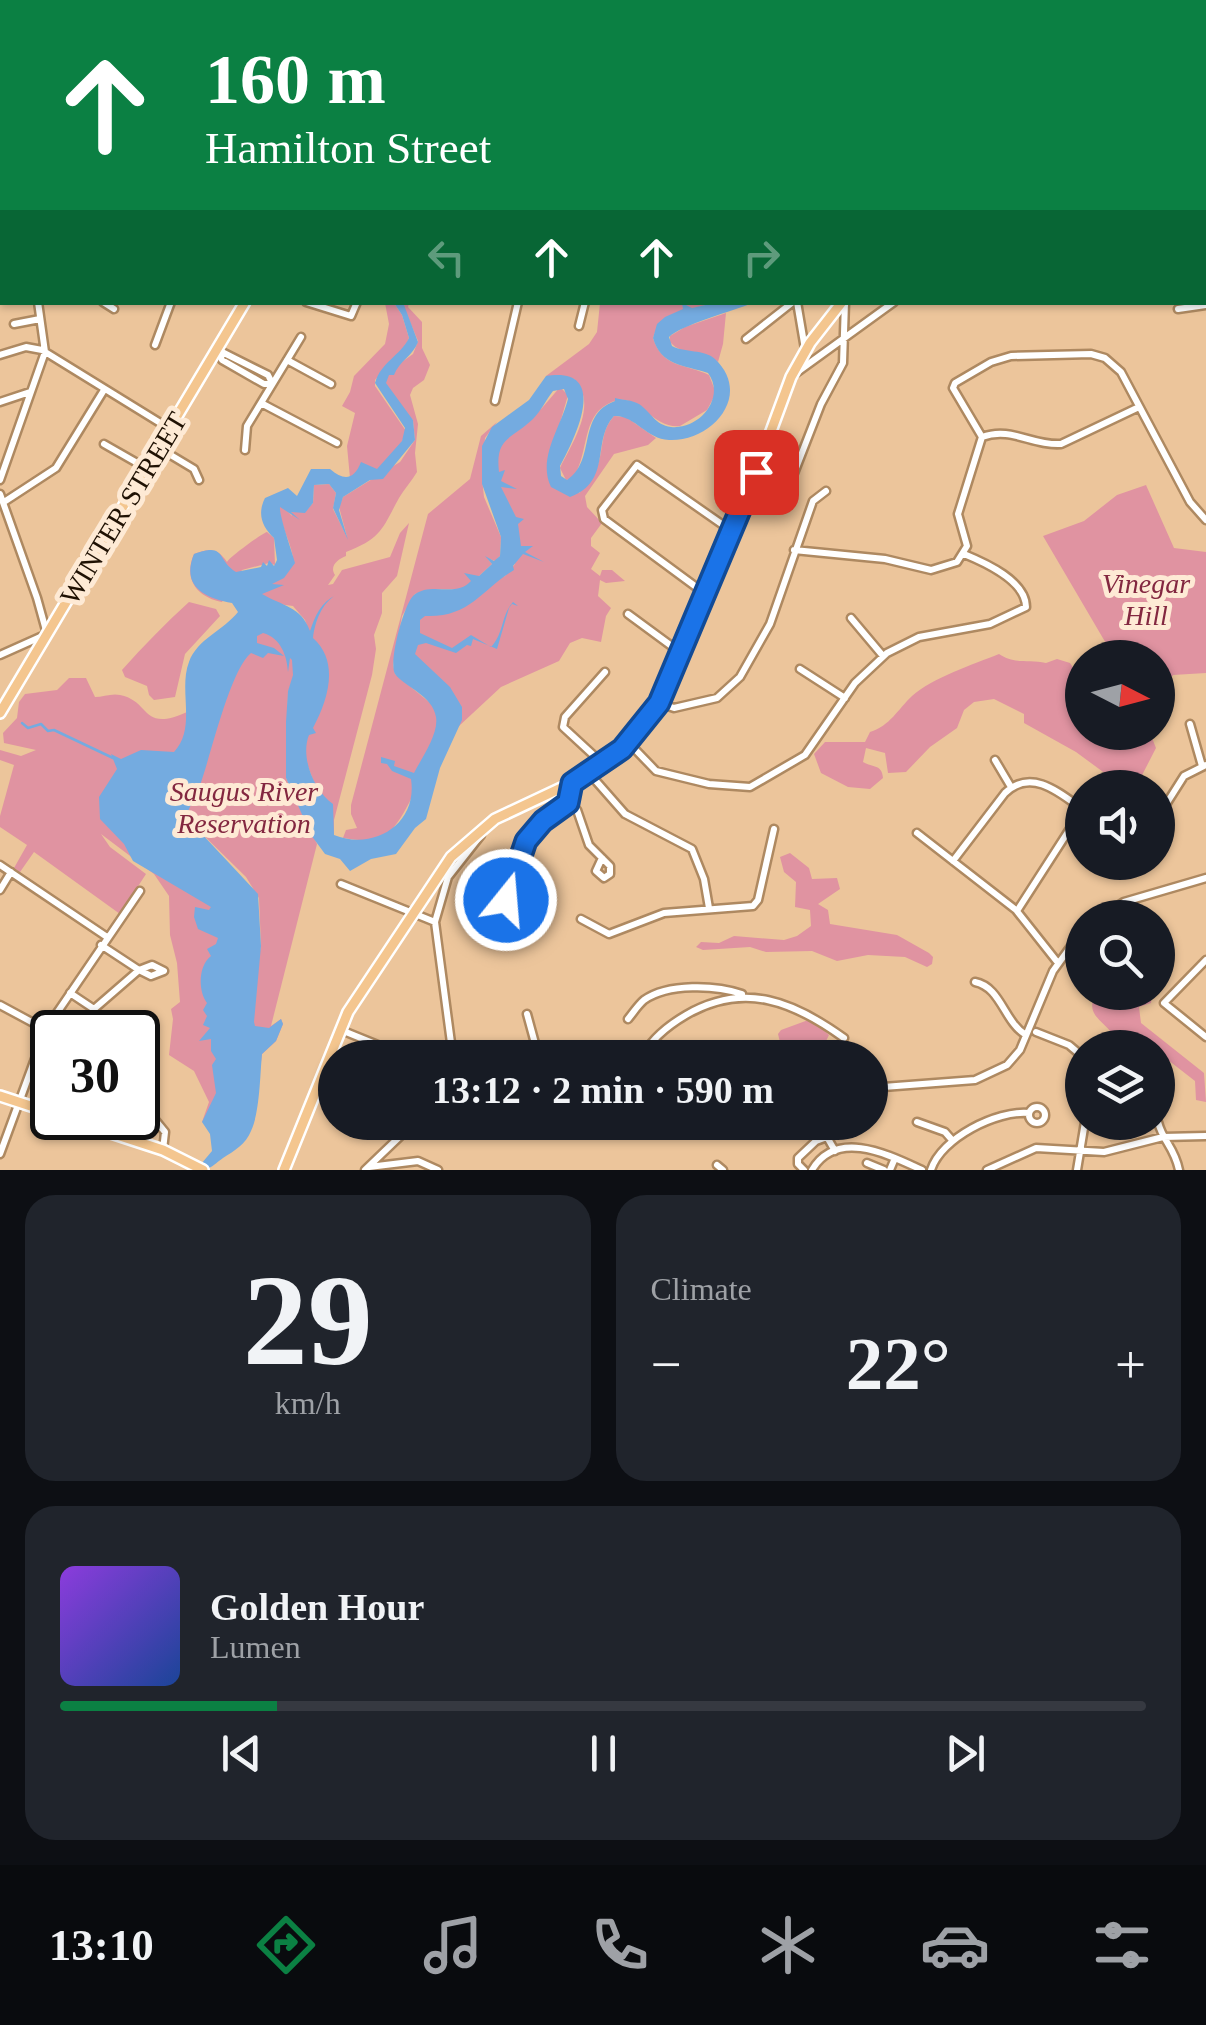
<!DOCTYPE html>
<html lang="en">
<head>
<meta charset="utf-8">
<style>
	:root { --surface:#171b24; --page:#20242c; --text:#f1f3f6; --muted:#9ea1a6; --line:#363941; --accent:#0b8043 }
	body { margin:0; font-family:Georgia,serif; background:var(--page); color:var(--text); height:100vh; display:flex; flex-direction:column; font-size:38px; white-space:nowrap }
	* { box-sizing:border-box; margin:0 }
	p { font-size:32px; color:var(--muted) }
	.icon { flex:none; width:55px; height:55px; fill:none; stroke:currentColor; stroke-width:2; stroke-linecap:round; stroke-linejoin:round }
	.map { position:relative; height:1170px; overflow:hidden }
	.details { display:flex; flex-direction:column; gap:25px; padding:25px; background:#0d0f14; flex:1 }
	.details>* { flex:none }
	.guide { position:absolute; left:0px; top:0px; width:1208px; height:305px; box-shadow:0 2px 8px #0004; background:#0b8043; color:#fff; overflow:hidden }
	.needle { width:65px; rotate:96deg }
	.buttons { position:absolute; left:1065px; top:640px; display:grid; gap:20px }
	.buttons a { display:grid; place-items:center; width:110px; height:110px; border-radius:50%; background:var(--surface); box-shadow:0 2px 8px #0004; font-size:50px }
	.speed { position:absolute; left:30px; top:1010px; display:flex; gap:20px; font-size:50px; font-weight:700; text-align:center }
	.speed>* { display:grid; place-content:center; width:130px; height:130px; border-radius:50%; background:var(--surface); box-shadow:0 2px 8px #0004; line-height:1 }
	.speed .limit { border:5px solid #111; border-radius:15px; background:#fff; color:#111 }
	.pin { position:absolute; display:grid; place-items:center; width:85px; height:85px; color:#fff; margin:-42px; border-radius:20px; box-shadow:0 5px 15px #0006 }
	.me { position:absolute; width:110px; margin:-55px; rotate:17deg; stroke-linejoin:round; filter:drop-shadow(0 0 8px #0008) }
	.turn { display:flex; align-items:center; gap:35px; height:210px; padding:0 40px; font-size:45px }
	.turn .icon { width:130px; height:130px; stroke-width:2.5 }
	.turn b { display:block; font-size:70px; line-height:85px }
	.lanes { display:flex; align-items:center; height:95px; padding:0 40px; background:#0003; justify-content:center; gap:50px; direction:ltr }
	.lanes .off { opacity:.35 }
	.big { font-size:75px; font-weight:600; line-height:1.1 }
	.details .card { flex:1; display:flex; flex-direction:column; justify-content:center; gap:15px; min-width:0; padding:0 35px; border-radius:30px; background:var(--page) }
	.details .dial { align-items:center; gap:0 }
	.dial b { font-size:130px; line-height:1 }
	.song { display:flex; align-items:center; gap:30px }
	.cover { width:120px; height:120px; border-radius:15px; background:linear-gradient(135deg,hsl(270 70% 55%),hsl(220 70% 35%)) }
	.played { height:10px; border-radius:5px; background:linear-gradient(90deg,var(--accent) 20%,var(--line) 20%) }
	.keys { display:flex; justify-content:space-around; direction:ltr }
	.heat { display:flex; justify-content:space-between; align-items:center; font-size:55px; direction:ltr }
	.details .tiles { flex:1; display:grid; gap:25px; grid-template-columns:1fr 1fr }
	.card:last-child { grid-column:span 2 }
	.trip { position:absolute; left:318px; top:1040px; width:570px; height:100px; border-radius:50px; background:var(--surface); box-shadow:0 2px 8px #0004; font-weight:600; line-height:100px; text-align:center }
	.menu { display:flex; height:160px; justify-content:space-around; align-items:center; background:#090b0e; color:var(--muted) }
	.menu .icon { width:70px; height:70px }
	.menu .current { color:var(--accent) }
	.menu b { font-size:45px; color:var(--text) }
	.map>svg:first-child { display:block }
	.green { fill:#e093a1 }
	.water { fill:#74abe0 }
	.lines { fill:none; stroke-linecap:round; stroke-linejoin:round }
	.stream { stroke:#74abe0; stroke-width:2.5 }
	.minor-casing { stroke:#ae8961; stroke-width:11 }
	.major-casing { stroke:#fff; stroke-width:14 }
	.minor { stroke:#fff; stroke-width:6 }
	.major { stroke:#f4c68f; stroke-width:9 }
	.route-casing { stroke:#114b97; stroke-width:25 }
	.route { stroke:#1a73e8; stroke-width:18 }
	.labels { text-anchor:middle; stroke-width:10; stroke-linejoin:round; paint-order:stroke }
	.street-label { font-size:28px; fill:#1f1103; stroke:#feead5 }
	.park-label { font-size:28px; font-style:italic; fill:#832740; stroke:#feead5 }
</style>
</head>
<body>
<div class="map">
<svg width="1206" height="1170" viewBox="0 0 1206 1170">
	<rect width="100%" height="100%" fill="#ecc59b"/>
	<!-- green -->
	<path class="green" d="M385,303H394L402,315L409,338L404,349L375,380V386L406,431C401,446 391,466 375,472C365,475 360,471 350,478L347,446L355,413L342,406L350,392L354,376L385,344L389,324Z
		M402,303H409L408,307L422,322V348L430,365L424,380L413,388L410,395L418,424L415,453L417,472C412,481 404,489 399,498C382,529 382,538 346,552V556C338,559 329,566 335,575L328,585L333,584L342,570L390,557L400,533L409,523L397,576L382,593V613L374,635L376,649L372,675L334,820V835L304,756L313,643L305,620L293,606L278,604L244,586L293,557C289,536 279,525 279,502L292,516L291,512H305L313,503L314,485L329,484L336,493L333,509L347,537L339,507L343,497L400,462L415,440L413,420L384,392L382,376L413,354L418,341Z
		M600,303H714C689,311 662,308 653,338C662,368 686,364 709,375L716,393L707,410L680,426C647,429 637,382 603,407C582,422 588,458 572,479L566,480L560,468C572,443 599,404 574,379L546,376L589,344L597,332Z
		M726,313L723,344L718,362C703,349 683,357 670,342V336L685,327Z
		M560,387L568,395L548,465L579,493C611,464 594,438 614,416L626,417L656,438L648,445L614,454L585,496L587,507L602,523L591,538V546L600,553L591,569L600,576L602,570H612L625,581L606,583L600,580L598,596L611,608L606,616L601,642L582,638L570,643L559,661L501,687L459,726L413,664L421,614L505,576L515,564L497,482L496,455L499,444L542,408Z
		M497,422L485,438L482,479L484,497L501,537L500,556L495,561L487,558L492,564L479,576H468L472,581L463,589H434L415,594L402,616L393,665L395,674L434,706L444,721C432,747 407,826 382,837C370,842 356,840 343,838L346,830L357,828L351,814V805L428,514L470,479L481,436Z
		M1146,485L1174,548L1206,552V673L1173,675L1158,696V658L1114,657L1043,536L1084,521L1117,495Z
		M267,532L274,538L275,565L269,563L242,570L222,602C197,597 183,579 194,554C209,548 218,548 227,562C230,557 261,534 267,532Z
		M189,602L216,609L220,616L185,654L175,697L154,700L149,695L147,686L125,677L122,670C143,646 166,623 189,602Z
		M284,627L296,670L288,692L286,778L317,844L271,1026L281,1019L283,1024L276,1041L262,1054L258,1086L236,1073L261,946L259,898L246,877L185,817L207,762V685L223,657L261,629Z
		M999,654C1015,665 1029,659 1046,663L1057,659L1070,663L1076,672L1082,669V732L1150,733L1156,748L1139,781L1110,777L1076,752L1024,723V714L994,699L974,702L964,710L957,728L930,747L906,772L888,773L885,753L866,748L863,762C873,768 882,764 883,778L870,789L848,787L821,773L814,754L825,742H865L870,732C890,726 898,709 912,696C932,678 974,664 999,654Z
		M69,678H86L95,697C103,697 112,693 120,695C151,701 141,733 187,712L189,728L163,803L232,897L223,1078L209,1124L202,1122L209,1102L194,1071L169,1055L173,1019L171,1009L180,1002L177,963L170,935L169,896L154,874L101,834L110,847L146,874L120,914L34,852L20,872L14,868L27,845L0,827V816L14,765L0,760V750L21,756L36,750L4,743L3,733L17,718L19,702L25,694L57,690Z
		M790,853L809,868L812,879L837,878L840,889L818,904L828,910L830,924L897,935L929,953L933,957L932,964L927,967L905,957L868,955L837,961L812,951L766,952L750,947L703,950L696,947L701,942L719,943L734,936L784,940L797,936L811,926L810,910L795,907L796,882L784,872L780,857Z
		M1097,993H1152L1151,1003L1139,1007L1141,1023L1204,1073L1206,1102L1196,1100L1195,1081L1159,1053L1158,1048L1153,1047C1141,1034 1130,1030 1112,1033C1100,1019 1084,1012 1097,993Z
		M811,1019L829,1035L823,1047C810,1052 792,1050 780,1042L778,1034L781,1030Z"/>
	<!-- water -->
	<path class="water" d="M394,303L404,305L418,342C413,356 399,361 394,375H389L386,383L413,420L415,440L383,479L370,480L343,497L339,510L348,540L333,508L336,493L329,484L314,485L313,503L305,513L291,512L300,520L280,507C279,516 292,551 295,563L284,578L272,584L284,585L262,594C282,606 301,606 310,631C315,616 321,602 336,595C322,603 315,621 313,638C340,662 328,700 313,728L316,733L309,735C300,757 314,791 333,804L334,835C373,851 418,825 411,779L392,771L387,764L381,763V757L395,761L394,766L414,773C421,759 439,734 436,717C433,696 405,687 395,674C388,663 404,603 414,595C431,581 456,598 471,581L464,573L479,576L492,564L485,556L494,561L500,556L501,537L482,484V446L492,427L529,400L546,376C611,366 575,438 560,466L561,476L567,480C597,460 576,415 615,401V398C623,400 632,400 639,404C651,412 655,425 671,427C700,430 726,397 708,373C684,365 661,366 653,338L657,324L665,317L683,309L682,303L692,308L714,303H753C733,311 681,325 669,337L672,346C685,353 704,349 715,359C753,395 712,442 669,440C646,439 635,415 614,416C591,441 613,481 570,497L551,487C537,458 561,427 568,399L564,389L553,391C546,400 541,411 533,419C511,440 495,437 499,472L505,470L501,481L517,489L501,487L516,517L524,519L518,524L521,546H533L525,552L544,562L523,554L513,566L514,570C482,589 470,618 425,616L420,620V633L452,648L471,635L491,647C504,634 501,615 513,602L518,606L512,604L509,608L497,649L473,639L471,646L467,645L456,653L426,643L418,645L415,654L450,687L462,707V720L440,768L426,819L415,828L396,854L371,859L350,871L340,859L325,854L311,835L286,778V722L288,691L293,675L292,660L290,658L288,672C287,656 281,638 263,633L257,636V643L274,648L284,656L268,653L263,658L251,653C229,672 211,756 199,788C195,798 189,807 186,817L258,894L261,946L254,1022L255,1026L269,1028L281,1019L283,1024L276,1041L262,1054C260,1074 260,1112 251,1131C246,1144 234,1151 223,1158C212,1166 211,1170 196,1170L212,1151L210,1134L202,1122L216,1093L212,1065L216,1059L211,1051V1039L199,1041L210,1028L203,1025L207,1016L203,1010L207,1003C198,991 198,966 211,956L207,949L216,944L218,938L198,929L194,917L195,907L209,910L211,907L133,861L124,844L100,819L99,797L117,769L111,754L121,759L141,750L174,752C197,728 178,690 189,662C197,639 224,630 238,612L232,603C204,598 181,586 194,554C227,542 216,560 236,572L261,567L263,562L267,566L269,560L274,566L277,560L274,538C262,527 257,514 265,498L288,488L297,496L311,469H330C344,481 354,480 361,462L377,469L402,441L405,428L375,383C381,362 400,356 409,338L402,315Z"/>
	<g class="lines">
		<!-- stream -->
		<path class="stream" d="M22,723L28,728L41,724L48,731L54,730L113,758"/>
		<!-- minor casing -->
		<g class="minor-casing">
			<path id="minor" d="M143,0V2
				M201,0V2
				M213,0L224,2
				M85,2V0
				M236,2L238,0
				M595,2V0
				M662,2L663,0
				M729,2V0
				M0,49L2,48
				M1205,66H1206
				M0,90L2,101
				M1205,126H1206
				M1205,180H1206
				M0,229L2,228
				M1205,238L1206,237
				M0,278L2,277
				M103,302L114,309
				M306,302L351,316L357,302
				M797,302L805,349
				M1178,309L1206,305
				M14,324L40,319
				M579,326L585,302
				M746,339L793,302
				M155,345L171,302
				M218,350L222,360L264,384H271
				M218,350L268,375L272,383
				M0,355L26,347L42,350L170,429
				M287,360L331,384
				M796,373L894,302
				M495,401L518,302
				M0,402L30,392
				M261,403L337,443
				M982,437L953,388L955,383L991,362L1011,356L1091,354L1105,358L1121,372L1190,502L1206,520
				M982,437C1011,426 1032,446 1061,444L1139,407
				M104,444L146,468
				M159,448L194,469L199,480
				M245,450L247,426L301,337
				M756,472L781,483L791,481L821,404L843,363L845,302
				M0,480L45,352L38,302
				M0,494L37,598L47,634L0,655
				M4,502L56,468L104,390
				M794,550L885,559L931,570L957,562L967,546L958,514L982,437
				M707,595L604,519L602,510L637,465L733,532
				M628,614L681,653
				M851,618L883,656
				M800,669L845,698
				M659,703L674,708L717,698L740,677L770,624L813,501L826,491
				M1190,724L1202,766
				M629,743L656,771L709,784L750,787L805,755L855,683L887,653L919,637L990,624L1026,607C1026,581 986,563 964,554
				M995,760L1011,787
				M603,764L563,727L565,717L605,672
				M589,773L625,814L692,849L704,879L709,908
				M563,799L577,810L589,845L610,866V874L604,878L596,871L602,858
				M568,803L572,783
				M1158,817L1184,776L1206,765
				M917,833L1016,910L1058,963
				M953,861L1005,793C1031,768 1059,792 1082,809
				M0,865L107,937
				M516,875L506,898L509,906L518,909L524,906L527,898C525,891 518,883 516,875C510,848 541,821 561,808
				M341,884L435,922
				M0,890L11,872
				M1017,911L1082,810
				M1099,918L1124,902L1206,878
				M581,919L609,934L664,913L753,906L758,900L774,829
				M1206,960L1164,1003L1206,1037
				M152,965L164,971L151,976L139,970Z
				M975,982C1001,987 1004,1022 1026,1035
				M70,993L94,1009L139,970L101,945
				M0,1005L52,1033
				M527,1014L539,1058
				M628,1019C633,1013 638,1005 644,1000C668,983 716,985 742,994
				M341,1030L410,1058
				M1036,1032L1069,1045L1082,1056
				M453,1058L435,922L448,877L481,835
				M642,1058C651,1038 669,1025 686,1015C745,981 794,1002 844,1038
				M317,1086L335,1093
				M870,1088L975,1080L1007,1065L1020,1050L1053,971L1082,931
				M138,1099L165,1132L163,1150
				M1029 1115a8 8 0 1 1 16 0a8 8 0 1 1-16 0Z
				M917,1122L945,1132L952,1140
				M1158,1122C1163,1142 1174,1146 1179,1170
				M0,1154L46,1029L140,891
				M867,1163L884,1170
				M717,1165L723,1170
				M369,1167L418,1161L438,1170
				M365,1170L415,1122
				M804,1170L798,1164V1158L816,1141L827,1137L835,1151
				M812,1170C837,1128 889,1155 922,1170
				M890,1170L895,1158
				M931,1170C941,1138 997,1110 1029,1113
				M987,1170L1036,1148L1104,1152L1163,1137L1206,1136
				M1077,1170L1085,1122"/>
		</g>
		<!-- major casing -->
		<g class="major-casing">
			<path id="major" d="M873,0V2
				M303,2L305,0
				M0,713L245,302
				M0,1096L52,1113
				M65,1118L163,1150L203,1170
				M284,1170L348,1012L451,857L495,819L578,780L610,759L633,739L659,703L743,507L791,377L810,343L842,302"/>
		</g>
		<!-- minor -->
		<use href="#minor" class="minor"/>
		<!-- major -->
		<use href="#major" class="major"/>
	</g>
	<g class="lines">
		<!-- route casing -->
		<g class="route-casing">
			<path id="route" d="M506,900L526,841L543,821L568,803L572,783L622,749L659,703L756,472"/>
		</g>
		<!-- route -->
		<use href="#route" class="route"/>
	</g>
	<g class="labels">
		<!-- street labels -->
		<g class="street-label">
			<text transform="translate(123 508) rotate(-59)" y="10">WINTER STREET</text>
		</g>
		<!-- park labels -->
		<g class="park-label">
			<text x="1146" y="593">Vinegar<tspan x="1146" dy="32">Hill</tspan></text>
			<text x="244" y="801">Saugus River<tspan x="244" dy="32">Reservation</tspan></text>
		</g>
	</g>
</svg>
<div class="buttons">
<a><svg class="needle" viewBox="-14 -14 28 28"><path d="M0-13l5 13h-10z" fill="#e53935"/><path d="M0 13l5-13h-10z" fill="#9ea1a6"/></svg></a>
<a><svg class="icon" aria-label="sound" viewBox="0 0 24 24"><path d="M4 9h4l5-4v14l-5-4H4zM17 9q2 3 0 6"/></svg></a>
<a><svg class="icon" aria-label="search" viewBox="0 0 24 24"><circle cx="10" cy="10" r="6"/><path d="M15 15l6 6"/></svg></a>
<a><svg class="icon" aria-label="layers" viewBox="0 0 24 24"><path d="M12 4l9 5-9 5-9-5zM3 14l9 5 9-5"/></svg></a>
</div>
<div class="speed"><div class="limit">30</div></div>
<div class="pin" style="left:756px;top:472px;background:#d93025"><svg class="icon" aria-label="arrive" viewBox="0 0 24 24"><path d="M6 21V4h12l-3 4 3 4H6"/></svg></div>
<svg class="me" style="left:506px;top:900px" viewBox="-20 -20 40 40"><circle r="17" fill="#1a73e8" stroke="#fff" stroke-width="3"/><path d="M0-11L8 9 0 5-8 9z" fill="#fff"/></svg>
<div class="trip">13:12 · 2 min · 590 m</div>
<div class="guide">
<div class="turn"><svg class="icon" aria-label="ahead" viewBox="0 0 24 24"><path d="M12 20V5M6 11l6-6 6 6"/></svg><div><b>160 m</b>Hamilton Street</div></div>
<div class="lanes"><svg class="icon off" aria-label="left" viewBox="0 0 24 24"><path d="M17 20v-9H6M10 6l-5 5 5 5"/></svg><svg class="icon" aria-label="ahead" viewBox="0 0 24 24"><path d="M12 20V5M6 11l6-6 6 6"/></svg><svg class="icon" aria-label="ahead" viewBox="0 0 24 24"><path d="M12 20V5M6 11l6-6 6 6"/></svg><svg class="icon off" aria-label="right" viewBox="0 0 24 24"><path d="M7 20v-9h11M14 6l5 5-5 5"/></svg></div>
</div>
</div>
<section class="details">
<div class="tiles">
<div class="card dial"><b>29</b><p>km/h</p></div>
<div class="card"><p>Climate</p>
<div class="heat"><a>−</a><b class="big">22°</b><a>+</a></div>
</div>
<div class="card">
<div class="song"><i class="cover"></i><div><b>Golden Hour</b><p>Lumen</p></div></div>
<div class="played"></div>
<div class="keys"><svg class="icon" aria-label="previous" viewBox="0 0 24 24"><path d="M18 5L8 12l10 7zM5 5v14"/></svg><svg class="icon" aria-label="pause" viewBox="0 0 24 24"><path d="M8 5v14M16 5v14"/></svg><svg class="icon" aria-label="next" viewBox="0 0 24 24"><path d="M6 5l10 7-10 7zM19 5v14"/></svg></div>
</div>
</div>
</section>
<nav class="menu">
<b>13:10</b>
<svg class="icon current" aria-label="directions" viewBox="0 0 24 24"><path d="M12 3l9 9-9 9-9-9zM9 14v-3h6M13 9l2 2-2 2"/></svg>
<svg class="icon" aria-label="music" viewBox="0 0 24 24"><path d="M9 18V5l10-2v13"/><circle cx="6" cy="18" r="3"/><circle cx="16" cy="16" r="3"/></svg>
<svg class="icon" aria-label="phone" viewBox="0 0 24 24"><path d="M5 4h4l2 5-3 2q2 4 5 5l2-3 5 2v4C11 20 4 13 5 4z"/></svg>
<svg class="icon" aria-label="climate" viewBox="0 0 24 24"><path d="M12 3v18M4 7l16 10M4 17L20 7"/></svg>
<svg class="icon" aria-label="car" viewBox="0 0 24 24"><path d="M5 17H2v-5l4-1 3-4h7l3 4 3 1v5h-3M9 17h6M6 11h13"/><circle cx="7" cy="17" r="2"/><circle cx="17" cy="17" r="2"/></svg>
<svg class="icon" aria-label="filters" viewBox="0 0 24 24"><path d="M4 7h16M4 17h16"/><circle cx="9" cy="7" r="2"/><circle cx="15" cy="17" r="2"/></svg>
</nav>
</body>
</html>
